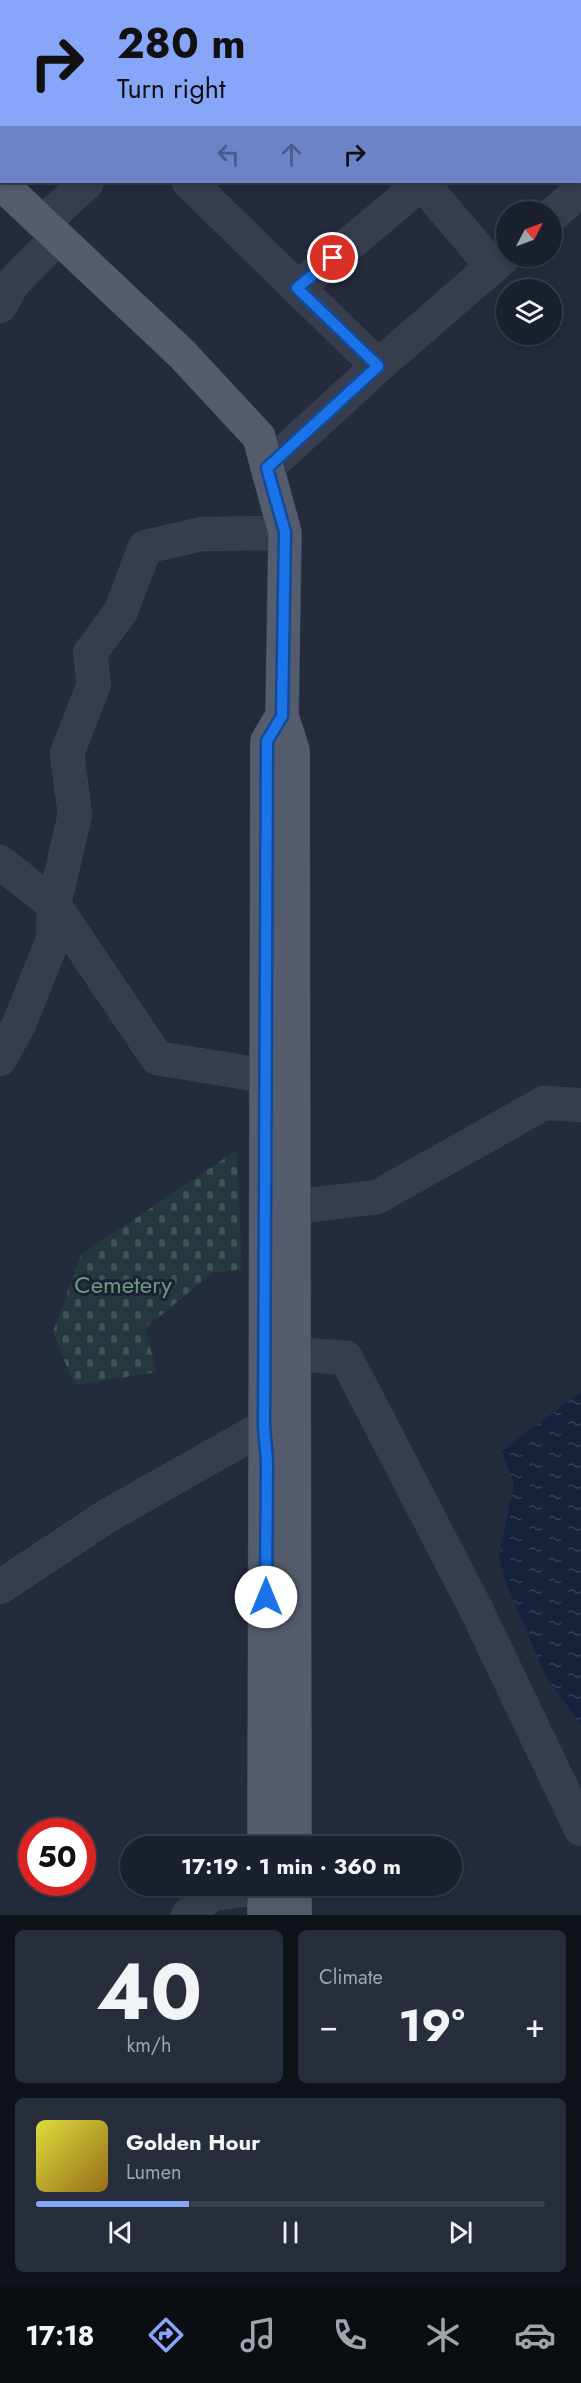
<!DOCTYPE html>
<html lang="en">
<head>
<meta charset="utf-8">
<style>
	:root { --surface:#1a202e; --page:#272d3a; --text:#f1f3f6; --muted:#9fa3aa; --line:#383e4a; --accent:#87a6f9 }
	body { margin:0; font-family:Jost,sans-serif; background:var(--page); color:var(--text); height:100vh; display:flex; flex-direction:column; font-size:22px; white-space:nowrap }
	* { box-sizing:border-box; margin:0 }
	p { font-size:20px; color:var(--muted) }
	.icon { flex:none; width:33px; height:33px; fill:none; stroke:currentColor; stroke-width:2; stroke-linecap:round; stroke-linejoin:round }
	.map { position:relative; height:1915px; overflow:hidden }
	.side { display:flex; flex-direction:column; gap:15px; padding:15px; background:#0e1219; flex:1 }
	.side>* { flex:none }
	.guide { position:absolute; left:0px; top:0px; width:582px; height:183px; box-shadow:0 3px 9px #0003,0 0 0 2px var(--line); background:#87a6f9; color:#111; overflow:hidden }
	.needle { width:39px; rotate:49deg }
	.controls { position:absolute; left:496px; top:201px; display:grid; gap:12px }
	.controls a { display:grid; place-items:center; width:66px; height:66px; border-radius:50%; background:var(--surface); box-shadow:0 3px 9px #0003,0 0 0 2px var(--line); font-size:30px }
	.speed { position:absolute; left:18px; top:1818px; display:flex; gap:12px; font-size:30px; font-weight:700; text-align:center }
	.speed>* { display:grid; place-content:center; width:78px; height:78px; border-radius:50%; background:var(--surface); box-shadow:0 3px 9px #0003,0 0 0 2px var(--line); line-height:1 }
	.speed .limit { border:9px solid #d22; background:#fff; color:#111 }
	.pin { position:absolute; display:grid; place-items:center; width:51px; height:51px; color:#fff; margin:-26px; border:3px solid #fff; border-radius:50%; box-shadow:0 2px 6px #0007 }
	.me { position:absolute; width:66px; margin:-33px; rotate:0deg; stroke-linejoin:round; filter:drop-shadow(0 0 4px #0008) }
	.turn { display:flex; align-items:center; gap:21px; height:126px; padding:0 18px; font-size:27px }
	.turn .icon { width:78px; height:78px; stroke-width:2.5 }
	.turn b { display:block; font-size:42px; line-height:51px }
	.lanes { display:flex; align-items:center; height:57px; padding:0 18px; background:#0003; justify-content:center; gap:30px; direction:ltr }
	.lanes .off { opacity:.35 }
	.big { font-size:45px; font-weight:700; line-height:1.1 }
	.side .widget { flex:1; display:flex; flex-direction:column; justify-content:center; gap:9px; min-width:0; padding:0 21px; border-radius:9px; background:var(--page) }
	.side .dial { align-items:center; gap:0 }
	.dial b { font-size:78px; line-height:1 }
	.song { display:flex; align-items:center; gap:18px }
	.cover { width:72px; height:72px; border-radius:9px; background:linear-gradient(135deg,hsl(60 70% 55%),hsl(40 70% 35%)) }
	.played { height:6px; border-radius:3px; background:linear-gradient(90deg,var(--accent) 30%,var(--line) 30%) }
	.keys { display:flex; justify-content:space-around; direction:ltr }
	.heat { display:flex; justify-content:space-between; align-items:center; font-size:33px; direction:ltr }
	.side .tiles { flex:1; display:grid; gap:15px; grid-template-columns:1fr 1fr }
	.widget:last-child { grid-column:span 2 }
	.trip { position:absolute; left:120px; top:1836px; width:342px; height:60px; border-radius:30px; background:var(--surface); box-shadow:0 3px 9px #0003,0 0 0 2px var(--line); font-weight:700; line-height:60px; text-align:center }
	.tabs { display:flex; height:96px; justify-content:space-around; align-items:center; background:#0a0d12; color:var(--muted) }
	.tabs .icon { width:42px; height:42px }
	.tabs .selected { color:var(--accent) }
	.tabs b { font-size:27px; color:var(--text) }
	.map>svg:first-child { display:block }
	.cemetery { fill:url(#cemetery-stones) }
	.water { fill:url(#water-ripples) }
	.building { fill:url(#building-cross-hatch); stroke:#1e2434; stroke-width:1.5 }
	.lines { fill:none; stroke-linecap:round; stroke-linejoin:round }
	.minor-casing { stroke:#404656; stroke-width:34 }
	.major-casing { stroke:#404656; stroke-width:34 }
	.minor { stroke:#373d4d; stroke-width:33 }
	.major { stroke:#555c6d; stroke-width:33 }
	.route-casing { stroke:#114b97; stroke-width:15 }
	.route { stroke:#1a73e8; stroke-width:10 }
	.labels { text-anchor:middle; stroke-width:6; stroke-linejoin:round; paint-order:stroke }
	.park-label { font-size:24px; fill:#699a7a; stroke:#1c2232 }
</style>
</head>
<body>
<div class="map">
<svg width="581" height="1915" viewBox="0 0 581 1915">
	<defs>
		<pattern id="cemetery-stones" width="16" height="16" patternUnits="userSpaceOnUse" patternTransform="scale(1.5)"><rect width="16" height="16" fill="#25383e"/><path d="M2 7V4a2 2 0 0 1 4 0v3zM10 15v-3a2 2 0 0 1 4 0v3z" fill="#425358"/></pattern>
		<pattern id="water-ripples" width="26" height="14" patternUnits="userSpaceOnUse" patternTransform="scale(1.5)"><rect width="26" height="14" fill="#16213b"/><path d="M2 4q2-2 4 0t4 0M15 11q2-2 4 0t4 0" fill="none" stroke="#363f56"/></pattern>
		<pattern id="building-cross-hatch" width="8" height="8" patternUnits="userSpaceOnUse" patternTransform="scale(1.5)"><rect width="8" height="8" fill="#353e53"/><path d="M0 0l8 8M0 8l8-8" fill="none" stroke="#50586a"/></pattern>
	</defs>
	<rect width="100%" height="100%" fill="#232b3d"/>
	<!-- cemetery -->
	<path class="cemetery" d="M237,1150L242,1270L214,1272L145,1328L157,1372L74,1385L53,1332L81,1255Z"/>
	<!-- water -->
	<path class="water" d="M581,1392V1724L546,1677L505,1580L499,1556L514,1484L502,1451Z"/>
	<!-- building -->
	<path class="building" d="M108,0H147L148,1L109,2Z"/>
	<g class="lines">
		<!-- minor casing -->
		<g class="minor-casing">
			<path id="minor" d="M421,0L422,2
				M511,0L512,2
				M28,2L29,0
				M327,2L330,0
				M0,22L2,21
				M580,126L581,127
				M189,182L378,366
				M421,182L493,267
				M552,215L581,190
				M43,223L87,182
				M297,288L422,183
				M0,306L12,284L58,237
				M267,468L378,366L507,254
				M0,862L54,905L53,939L19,1024L0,1059
				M266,1076L157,1058L54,905L75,814L67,754L94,684L90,653L121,611L145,547L202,534L285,533
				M294,1207L377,1197L544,1103L581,1105
				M294,1354L346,1358L476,1609L581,1829
				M0,1587L107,1516L264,1427
				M188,1915L211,1894L264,1887"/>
		</g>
		<!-- major casing -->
		<g class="major-casing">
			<path id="major" d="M5,182L12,194L182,354L259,437L285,533L282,716L293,750L295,1846
				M264,1846L267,741L282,716
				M295,1886V1915
				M264,1915V1886"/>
		</g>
		<!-- minor -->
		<use href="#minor" class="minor"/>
		<!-- major -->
		<use href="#major" class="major"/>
	</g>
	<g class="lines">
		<!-- route casing -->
		<g class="route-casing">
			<path id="route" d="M266,1597L267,1461L264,1427L267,741L282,716L285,532L267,468L378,366L297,288L333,258"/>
		</g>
		<!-- route -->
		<use href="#route" class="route"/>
	</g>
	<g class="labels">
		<!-- park labels -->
		<g class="park-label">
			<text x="123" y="1293">Cemetery</text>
		</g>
	</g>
</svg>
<div class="controls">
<a><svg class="needle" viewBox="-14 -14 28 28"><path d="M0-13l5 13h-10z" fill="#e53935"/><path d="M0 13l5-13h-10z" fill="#9fa3aa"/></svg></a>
<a><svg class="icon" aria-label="layers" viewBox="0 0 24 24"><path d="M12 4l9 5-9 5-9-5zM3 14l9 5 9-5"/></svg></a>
</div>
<div class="speed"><div class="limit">50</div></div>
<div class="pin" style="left:333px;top:258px;background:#d93025"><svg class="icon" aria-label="arrive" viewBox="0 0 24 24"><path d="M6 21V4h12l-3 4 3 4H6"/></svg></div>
<svg class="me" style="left:266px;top:1597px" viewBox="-20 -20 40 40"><circle r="19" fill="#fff"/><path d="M0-13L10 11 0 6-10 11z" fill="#1a73e8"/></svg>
<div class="trip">17:19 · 1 min · 360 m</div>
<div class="guide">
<div class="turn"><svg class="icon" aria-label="right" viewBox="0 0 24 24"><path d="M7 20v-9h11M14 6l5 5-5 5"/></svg><div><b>280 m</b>Turn right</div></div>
<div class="lanes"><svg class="icon off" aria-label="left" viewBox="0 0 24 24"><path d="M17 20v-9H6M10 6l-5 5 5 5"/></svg><svg class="icon off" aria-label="ahead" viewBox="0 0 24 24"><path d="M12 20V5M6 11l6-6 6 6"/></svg><svg class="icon" aria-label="right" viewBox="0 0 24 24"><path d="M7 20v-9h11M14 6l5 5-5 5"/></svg></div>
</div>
</div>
<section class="side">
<div class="tiles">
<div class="widget dial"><b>40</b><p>km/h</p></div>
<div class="widget"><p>Climate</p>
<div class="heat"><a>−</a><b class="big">19°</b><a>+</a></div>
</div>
<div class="widget">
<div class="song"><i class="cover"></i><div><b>Golden Hour</b><p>Lumen</p></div></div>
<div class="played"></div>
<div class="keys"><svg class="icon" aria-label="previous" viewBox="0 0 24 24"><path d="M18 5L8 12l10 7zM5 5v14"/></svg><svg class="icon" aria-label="pause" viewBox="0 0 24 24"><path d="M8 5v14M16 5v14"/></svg><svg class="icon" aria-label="next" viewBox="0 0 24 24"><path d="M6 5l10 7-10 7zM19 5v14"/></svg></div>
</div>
</div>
</section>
<nav class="tabs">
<b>17:18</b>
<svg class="icon selected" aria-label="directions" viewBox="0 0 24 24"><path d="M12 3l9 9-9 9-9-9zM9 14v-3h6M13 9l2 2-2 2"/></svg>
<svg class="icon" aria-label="music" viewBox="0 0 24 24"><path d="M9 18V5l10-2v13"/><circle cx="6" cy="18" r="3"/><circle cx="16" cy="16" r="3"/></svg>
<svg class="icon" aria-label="phone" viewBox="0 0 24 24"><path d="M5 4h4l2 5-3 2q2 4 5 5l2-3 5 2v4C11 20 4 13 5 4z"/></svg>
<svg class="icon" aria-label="climate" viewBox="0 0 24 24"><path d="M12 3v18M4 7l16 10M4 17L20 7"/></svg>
<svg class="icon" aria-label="car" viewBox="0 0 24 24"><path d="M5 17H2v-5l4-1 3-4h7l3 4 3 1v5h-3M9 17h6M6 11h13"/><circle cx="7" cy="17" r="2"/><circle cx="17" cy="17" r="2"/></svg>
</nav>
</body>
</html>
